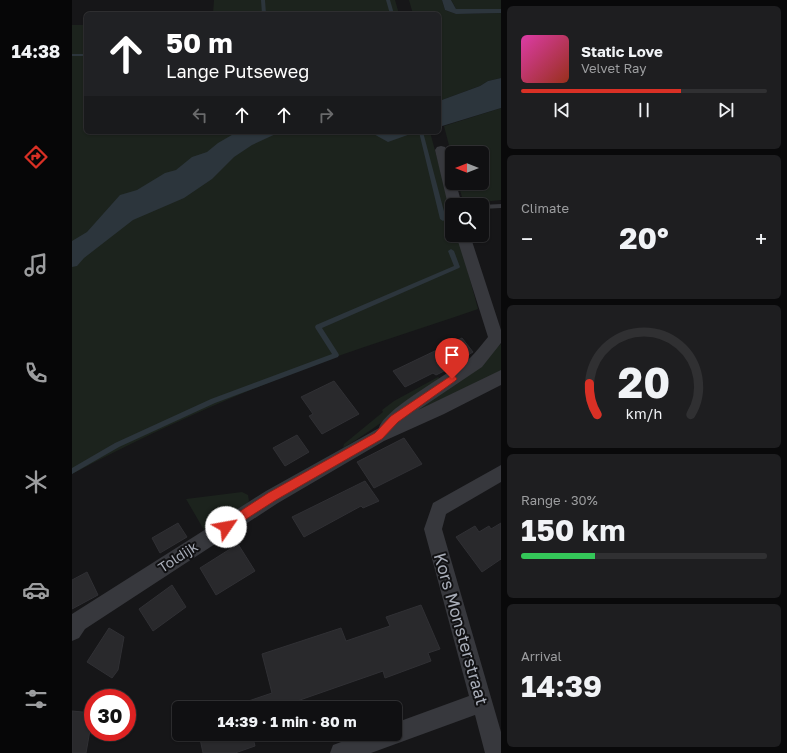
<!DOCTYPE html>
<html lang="en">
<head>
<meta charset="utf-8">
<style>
	:root { --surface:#101012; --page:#1e1e20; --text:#f1f3f6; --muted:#9c9d9f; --line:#303032; --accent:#d93025 }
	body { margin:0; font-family:"Golos Text",sans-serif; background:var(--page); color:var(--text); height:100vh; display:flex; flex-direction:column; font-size:15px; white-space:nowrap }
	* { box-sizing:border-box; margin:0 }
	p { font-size:13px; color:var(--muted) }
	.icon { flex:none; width:22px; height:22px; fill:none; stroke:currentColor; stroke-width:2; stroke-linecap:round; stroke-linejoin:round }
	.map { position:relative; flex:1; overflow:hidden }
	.panel { display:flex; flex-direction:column; gap:6px; padding:6px; background:#09090a; width:286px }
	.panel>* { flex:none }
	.guide { position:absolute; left:12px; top:12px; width:357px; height:122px; border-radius:6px; box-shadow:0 1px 3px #0004,0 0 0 1px var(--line); background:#202124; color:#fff; overflow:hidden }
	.needle { width:26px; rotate:270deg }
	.tools { position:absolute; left:373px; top:146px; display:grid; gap:8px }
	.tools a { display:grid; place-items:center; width:44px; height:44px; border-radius:6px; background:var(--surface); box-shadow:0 1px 3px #0004,0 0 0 1px var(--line); font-size:20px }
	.speed { position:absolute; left:12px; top:689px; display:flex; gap:8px; font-size:20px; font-weight:700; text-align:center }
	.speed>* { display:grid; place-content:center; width:52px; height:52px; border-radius:50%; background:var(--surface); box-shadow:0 1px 3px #0004,0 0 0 1px var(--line); line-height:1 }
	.speed .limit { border:6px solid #d22; background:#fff; color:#111 }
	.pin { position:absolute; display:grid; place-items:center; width:34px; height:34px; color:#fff; margin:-41px -17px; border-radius:50% 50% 50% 0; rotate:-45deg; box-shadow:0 0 4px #0007 }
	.pin .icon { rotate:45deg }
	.me { position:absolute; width:44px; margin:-22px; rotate:57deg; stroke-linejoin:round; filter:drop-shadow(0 0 3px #0008) }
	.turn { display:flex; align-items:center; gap:14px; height:84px; padding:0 16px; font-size:18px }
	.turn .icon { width:52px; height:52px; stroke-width:2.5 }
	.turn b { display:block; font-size:28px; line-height:34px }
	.lanes { display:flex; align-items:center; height:38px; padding:0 16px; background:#0003; justify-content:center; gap:20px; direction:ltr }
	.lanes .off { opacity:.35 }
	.big { font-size:30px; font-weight:700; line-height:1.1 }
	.panel .tile { flex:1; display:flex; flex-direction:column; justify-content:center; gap:6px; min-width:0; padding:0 14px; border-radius:6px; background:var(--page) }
	.panel .dial { align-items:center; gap:0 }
	.dial svg { height:104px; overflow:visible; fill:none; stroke:var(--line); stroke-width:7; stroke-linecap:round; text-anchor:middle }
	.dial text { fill:var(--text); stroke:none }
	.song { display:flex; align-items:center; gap:12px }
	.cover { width:48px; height:48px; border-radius:6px; background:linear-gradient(135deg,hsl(320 70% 55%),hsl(10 70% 35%)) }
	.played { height:4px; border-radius:2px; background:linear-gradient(90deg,var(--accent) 65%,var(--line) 65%) }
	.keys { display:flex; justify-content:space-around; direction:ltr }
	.heat { display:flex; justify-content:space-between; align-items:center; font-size:22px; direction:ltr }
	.charge { height:6px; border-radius:3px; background:linear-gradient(90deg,#34c759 30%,var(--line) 0) }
	.trip { position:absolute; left:100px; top:701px; width:230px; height:40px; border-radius:6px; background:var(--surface); box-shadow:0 1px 3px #0004,0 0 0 1px var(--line); font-weight:700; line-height:40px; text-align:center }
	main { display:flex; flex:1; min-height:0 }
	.tab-bar { display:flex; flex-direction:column; width:72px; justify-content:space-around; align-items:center; background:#060607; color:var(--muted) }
	.tab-bar .icon { width:28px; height:28px }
	.tab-bar .active { color:var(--accent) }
	.tab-bar b { font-size:18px; color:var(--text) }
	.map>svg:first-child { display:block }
	.green { fill:#1c231d }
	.water { fill:#2c353c }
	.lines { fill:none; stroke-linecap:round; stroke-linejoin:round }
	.stream { fill:#2c353c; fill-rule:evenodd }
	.building { fill:#29292c; stroke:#303034 }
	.lane { fill:#37383d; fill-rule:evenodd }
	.street { fill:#37383d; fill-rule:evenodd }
	.route { fill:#d93025; stroke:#8d1f18 }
	.labels { text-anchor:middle; stroke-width:4; stroke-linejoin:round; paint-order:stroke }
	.street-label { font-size:14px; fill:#a8adb8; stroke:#111113 }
	.near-street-label { font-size:17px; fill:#a8adb8; stroke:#111113 }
</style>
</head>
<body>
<main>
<nav class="tab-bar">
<b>14:38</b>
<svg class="icon active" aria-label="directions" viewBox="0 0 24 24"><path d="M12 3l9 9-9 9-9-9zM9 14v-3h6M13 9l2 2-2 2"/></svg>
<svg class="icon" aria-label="music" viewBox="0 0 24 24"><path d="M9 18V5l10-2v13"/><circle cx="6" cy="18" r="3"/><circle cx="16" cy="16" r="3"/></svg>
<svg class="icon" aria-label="phone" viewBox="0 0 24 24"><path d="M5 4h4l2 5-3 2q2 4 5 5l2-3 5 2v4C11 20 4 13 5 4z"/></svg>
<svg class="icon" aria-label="climate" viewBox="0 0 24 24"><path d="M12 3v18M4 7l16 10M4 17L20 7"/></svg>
<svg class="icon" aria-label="car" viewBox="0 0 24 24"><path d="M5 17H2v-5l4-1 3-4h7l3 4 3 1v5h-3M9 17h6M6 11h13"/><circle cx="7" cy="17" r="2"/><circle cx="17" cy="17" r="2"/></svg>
<svg class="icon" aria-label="filters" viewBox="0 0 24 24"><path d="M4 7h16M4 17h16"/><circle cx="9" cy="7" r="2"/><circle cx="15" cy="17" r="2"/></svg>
</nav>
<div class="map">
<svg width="429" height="753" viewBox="0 0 429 753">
	<rect width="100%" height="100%" fill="#161618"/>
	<!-- green -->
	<path class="green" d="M142,0H323L327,14H141Z
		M337,0H370L373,10L384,14L429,13V78L416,81L408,86L367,101V14H341Z
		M379,0H429V9H384Z
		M0,25H14V132H358L380,213V235H386L406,309C346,330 285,348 226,371C149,401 73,435 0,474Z
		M429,108V200L392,204L386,183H410V153H380V157L372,126Z
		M429,344V371L332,417L425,347Z
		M366,377L370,381C335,402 305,428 271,448L272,444L311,412L310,410L322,401Z
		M170,492L176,495L177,501L174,505L132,530L114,499Z"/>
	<!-- water -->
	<path class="water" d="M370,0H379L384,9H429V13L384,14L373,10Z
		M429,78V108L367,127V101L408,86L416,81Z
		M165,132H208L180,145L162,157L140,179L112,198L61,220L12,258L5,266L0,267V241L15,232L48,195L65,190L93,173L104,170L120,157L135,152L146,143Z
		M298,132H344L316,142Z"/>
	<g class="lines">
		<!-- stream -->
		<path class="stream" d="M189,0H193L194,14H190Z
			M314,0H318L322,14H318Z
			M0,54H14V56H0Z
			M347,132H351L374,219L371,221L368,219Z
			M379,249L382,251L388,267L387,268L250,328L266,353L267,355L266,357L143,403L47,447L0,474V468L43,443L139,399L260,354L244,329L243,327L244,325L382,266L376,251Z"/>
	</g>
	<!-- building -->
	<path class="building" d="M390,338L401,352L383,363L384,365L364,375L361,373L333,387L321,371Z
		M262,381L287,414L250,434L237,416L241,414L229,397Z
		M225,435L237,452L213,466L201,448Z
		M332,438L350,464L302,488L285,462Z
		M293,481L307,501L291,508L289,506L232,537L220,517Z
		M106,523L115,537L88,553L80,538Z
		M429,523V559L410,572L384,537L403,526L407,532L417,526L419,529Z
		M166,544L183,571L144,595L128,568Z
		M15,572L26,595L0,609V580Z
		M100,585L114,607L81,631L67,609Z
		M349,605L368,649L356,653L359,661L313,678L311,671L205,708H156L200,693L190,654L269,628L274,641L318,626L314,617Z
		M37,628L52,637L46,670L40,678L15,662Z
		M0,711L21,713L14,753H0Z
		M127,734H180L183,746L163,753H131Z"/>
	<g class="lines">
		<!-- lane -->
		<path class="lane" d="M429,204V208L410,209L409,205Z"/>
		<!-- street -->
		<path class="street" d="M369,146L373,147C380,157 380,171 380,183H384L390,205H380V209L376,205L363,150L365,147Z
			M384,235H398L429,330V343L410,367L346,410L429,370V385L372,414L312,441L206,503L13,629L7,638L0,641V614L194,491L307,428C312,409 380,372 398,358C404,352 410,344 416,337Z
			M429,465V482L374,514L370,529L429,732V753H413L403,715L299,753H258L261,745L291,734H323V723L397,696L352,529L361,503Z"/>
	</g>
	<!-- route -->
	<path class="route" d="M380,375L383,376L385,379L383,381L326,422L310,439L204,500L157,530L154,532L150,530L148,527L150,523L196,493L303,433L319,416Z"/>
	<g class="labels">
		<!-- street labels -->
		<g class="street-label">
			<text transform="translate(106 557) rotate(-33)" y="5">Toldijk</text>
		</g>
		<!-- near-street labels -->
		<g class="near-street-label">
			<text transform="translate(389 629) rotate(74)" y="6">Kors Monsterstraat</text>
		</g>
	</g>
</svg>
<div class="tools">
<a><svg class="needle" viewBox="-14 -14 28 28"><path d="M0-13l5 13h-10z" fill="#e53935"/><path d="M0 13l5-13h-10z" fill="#9c9d9f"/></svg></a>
<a><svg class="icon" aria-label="search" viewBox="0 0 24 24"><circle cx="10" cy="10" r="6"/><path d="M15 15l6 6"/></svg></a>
</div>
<div class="speed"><div class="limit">30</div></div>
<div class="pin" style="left:380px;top:379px;background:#d93025"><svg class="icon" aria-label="arrive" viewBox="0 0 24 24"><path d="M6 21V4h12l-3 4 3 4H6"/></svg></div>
<svg class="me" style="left:154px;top:527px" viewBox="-20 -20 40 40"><circle r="19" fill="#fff"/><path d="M0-13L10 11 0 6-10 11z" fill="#d93025"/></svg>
<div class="trip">14:39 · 1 min · 80 m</div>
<div class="guide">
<div class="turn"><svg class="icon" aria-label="ahead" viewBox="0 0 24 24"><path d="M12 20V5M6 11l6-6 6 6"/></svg><div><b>50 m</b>Lange Putseweg</div></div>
<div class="lanes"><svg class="icon off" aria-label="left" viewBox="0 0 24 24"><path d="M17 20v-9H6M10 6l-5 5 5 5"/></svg><svg class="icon" aria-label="ahead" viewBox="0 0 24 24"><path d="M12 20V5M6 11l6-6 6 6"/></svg><svg class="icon" aria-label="ahead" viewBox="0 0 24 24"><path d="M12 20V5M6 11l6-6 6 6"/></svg><svg class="icon off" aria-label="right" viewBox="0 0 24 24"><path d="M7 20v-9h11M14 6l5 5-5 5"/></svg></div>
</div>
</div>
<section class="panel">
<div class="tile">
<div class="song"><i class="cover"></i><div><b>Static Love</b><p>Velvet Ray</p></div></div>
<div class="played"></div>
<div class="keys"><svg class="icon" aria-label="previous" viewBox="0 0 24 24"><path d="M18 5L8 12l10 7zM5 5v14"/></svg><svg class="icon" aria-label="pause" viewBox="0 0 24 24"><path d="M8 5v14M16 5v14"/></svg><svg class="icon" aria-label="next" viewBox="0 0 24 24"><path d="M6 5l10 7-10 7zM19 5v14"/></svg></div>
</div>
<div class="tile"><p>Climate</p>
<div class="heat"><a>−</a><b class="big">20°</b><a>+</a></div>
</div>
<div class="tile dial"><svg viewBox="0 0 100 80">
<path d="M14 69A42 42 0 1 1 86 69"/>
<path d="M14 69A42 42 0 0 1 8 45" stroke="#d93025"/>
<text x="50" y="56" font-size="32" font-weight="700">20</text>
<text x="50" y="72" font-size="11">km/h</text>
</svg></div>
<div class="tile"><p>Range · 30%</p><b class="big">150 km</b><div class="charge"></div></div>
<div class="tile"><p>Arrival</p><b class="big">14:39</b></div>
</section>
</main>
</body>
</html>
